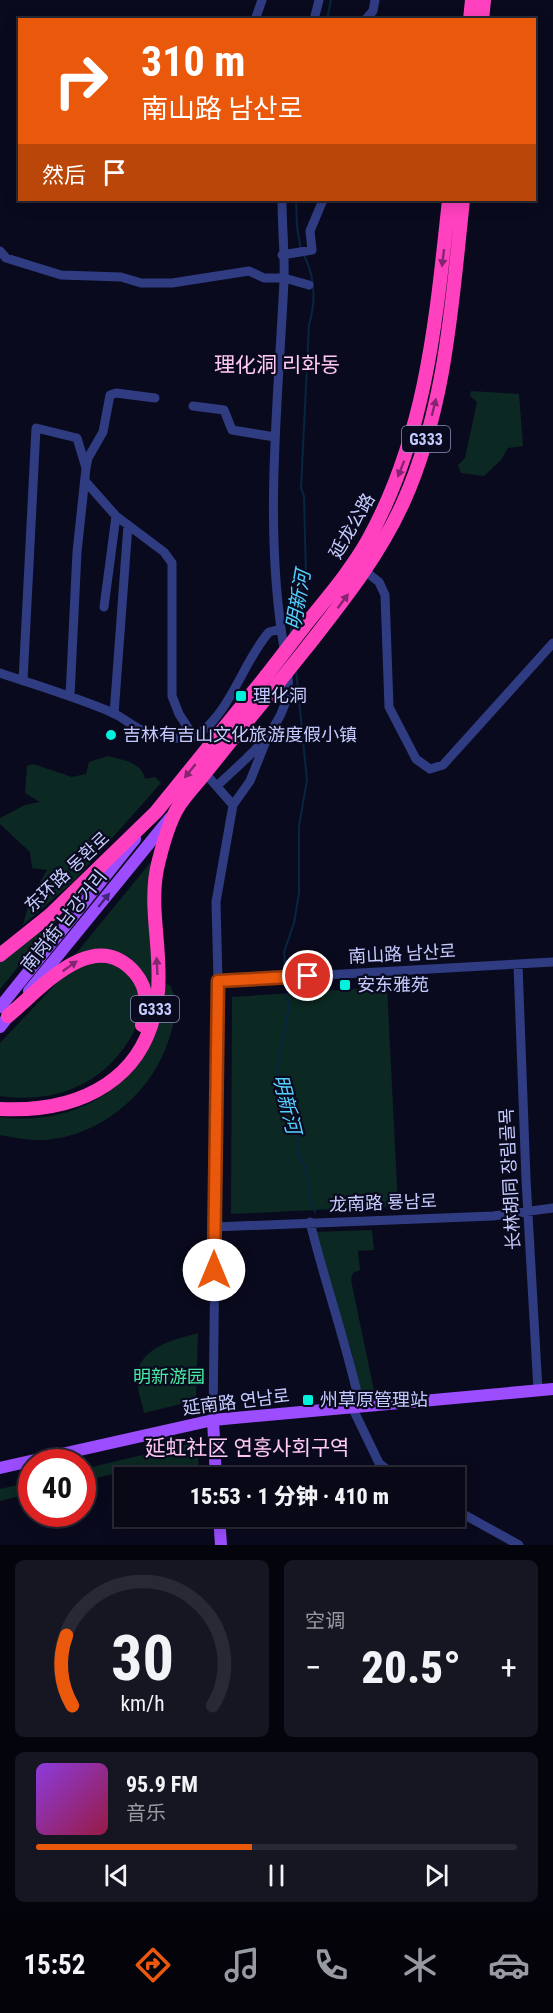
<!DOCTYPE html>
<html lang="zh">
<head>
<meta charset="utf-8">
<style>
	:root { --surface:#080816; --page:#161623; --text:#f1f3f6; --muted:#989aa1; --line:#292935; --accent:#ea580c }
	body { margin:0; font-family:"Roboto Condensed","Noto Sans SC","Noto Sans KR",sans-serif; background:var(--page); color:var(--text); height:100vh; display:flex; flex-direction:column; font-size:22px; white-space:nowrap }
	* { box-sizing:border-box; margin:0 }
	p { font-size:20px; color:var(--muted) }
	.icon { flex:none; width:33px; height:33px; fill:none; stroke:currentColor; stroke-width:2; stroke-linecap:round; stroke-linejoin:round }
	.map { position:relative; height:1545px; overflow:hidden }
	.drawer { display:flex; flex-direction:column; gap:15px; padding:15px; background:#04040c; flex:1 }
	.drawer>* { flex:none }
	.hud { position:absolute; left:18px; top:18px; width:518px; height:183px; border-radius:0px; box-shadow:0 3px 15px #0003,0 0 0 2px var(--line); background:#ea580c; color:#fff; overflow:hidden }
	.speed { position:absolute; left:18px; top:1449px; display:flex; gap:12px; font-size:30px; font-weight:700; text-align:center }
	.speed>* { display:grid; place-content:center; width:78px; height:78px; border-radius:50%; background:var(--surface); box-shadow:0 3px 15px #0003,0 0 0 2px var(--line); line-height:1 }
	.speed .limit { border:9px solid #d22; background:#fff; color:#111 }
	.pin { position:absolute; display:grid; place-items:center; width:51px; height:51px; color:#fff; margin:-26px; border:3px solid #fff; border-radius:50%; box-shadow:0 2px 6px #0007 }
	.me { position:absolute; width:66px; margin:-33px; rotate:0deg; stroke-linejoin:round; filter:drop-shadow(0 0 4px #0008) }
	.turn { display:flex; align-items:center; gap:21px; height:126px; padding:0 24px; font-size:27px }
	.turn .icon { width:78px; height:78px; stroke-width:2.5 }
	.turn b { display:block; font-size:42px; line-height:51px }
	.then { display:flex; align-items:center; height:57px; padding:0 24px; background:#0003; gap:12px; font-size:22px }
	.big { font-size:45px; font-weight:800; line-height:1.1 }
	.drawer .tile { flex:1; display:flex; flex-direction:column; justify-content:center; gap:9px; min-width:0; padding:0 21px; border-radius:9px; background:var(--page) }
	.drawer .dial { align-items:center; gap:0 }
	.dial svg { height:156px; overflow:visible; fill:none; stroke:var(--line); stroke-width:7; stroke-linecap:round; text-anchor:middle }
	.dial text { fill:var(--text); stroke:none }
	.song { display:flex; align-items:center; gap:18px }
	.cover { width:72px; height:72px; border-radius:9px; background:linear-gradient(135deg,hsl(270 70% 55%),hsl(340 70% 35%)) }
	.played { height:6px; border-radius:3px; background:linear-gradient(90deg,var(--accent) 45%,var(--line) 45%) }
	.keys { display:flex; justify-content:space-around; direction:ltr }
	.heat { display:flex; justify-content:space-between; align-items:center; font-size:33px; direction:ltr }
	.drawer .tiles { flex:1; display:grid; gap:15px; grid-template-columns:1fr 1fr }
	.tile:last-child { grid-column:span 2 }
	.trip { position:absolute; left:114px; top:1467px; width:351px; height:60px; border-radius:0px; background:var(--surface); box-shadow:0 3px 15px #0003,0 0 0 2px var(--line); font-weight:800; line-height:60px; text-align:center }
	.menu { display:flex; height:96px; justify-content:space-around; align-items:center; background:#030309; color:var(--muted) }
	.menu .icon { width:42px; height:42px }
	.menu .active { color:var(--accent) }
	.menu b { font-size:27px; color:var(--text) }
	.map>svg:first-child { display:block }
	.green { fill:#0c2822 }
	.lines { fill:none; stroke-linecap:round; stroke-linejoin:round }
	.stream { stroke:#062641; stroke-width:2 }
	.minor { stroke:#2f3c82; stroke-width:9 }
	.major { stroke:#9b4dff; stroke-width:12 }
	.highway { stroke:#ff41c0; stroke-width:14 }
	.highway-bridge { stroke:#ff41c0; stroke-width:14 }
	.oneway { fill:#84266f }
	.oneway2 { fill:#442578 }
	.route-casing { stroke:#983908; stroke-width:15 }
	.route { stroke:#ea580c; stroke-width:10 }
	.poi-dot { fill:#00f1dc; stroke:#0a0a1e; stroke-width:2 }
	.labels { text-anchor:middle; stroke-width:4.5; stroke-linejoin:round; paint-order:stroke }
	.shield { fill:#0a0a1e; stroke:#8e91bc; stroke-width:1.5 }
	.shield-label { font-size:16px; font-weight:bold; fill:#c6cbff }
	.street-label { font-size:18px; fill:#c6cbff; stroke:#0a0a1e }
	.poi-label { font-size:18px; fill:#c6cbff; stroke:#0a0a1e; text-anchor:start }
	.park-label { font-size:18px; fill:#47eba3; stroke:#0a0a1e }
	.water-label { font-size:20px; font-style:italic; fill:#54d0ff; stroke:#0a0a1e }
	.quarter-label { font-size:21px; fill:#ffc8f6; stroke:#0a0a1e }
</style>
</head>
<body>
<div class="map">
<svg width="553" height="1545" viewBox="0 0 553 1545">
	<rect width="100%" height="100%" fill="#0a0a1e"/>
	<!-- green -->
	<path class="green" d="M471,391L519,394L523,446L508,448L501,460L484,476L461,473L458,465L465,458L477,402L470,396Z
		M108,756C122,760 142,762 145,779L155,777L161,783L74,881L23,925L30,899L47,870L32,868L30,852L0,824V818L25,805L40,802L25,793L27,766L33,764L72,777L86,774L89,762Z
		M154,858V991L150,992L133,965L74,956Z
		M90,881L89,886L68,910L66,909L0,989V961Z
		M101,960L129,971C133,979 139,988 141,997C143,1009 137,1026 131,1037C103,1085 54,1104 0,1096V1043L69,970Z
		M164,984L170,985C180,1007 175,1020 168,1042C150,1096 95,1141 36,1140C24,1140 12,1137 0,1135V1117C71,1127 142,1089 160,1017C163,1006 163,995 164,984Z
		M387,987L398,1206L231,1214L232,997Z
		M372,1230L374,1250L358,1251L360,1270L353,1273L351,1280L374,1391L360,1392L352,1353L315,1232Z
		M198,1333L196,1396L189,1402L144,1413C142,1402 136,1387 137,1376C139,1347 176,1339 198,1333Z
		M197,1442L199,1469L127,1471L83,1481V1469Z
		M31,1482V1493L0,1501V1489Z"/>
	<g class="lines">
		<!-- stream -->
		<path class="stream" d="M327,20L331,0
			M296,200L297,227L301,250
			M291,635V610L306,578L304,496L301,488L309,325C316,301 315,277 304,255
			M285,964L284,952L294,923L299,893V826L307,780L296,670
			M287,994L289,1006L277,1070L293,1116L298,1133L297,1151L307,1171L309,1193L315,1212"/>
		<!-- minor -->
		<path class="minor" d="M255,20L262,0
			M314,20L319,0
			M365,20L373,11L375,0
			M282,200C282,227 285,254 284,281C278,406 263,530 285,654
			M0,251L6,258L61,275L121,277L141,283H172L249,271L264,278H284L309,285
			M282,255L312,250L310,231L323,200
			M193,406L224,410L232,430L275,437
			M85,481L116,516L164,552L172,563V696L179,714L194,737
			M365,571L379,582L385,595L389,707L416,759L430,769L443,765L553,643
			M104,607L116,516
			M0,673C38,686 76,697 113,713C126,719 136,730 149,733C163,736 186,743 199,734C232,709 243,662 269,632L281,629
			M23,681L36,428L77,438L86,468
			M70,696L77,552L86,468L88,458L103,432L110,395L116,393L155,398
			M114,714L128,525
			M205,773L233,805
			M217,786C251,753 297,720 287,668
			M518,965L526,1179L538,1390
			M218,981L553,962
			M310,1222C325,1284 347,1344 360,1406
			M214,1227L493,1216L553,1208
			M352,1407L379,1463L398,1478
			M213,1420L218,981L216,902L233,805L250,781L268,736
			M454,1509L519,1545"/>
		<!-- major -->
		<path class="major" d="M29,991L170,818
			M0,1007L135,839
			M0,1027L14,1009
			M213,1420L216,1478
			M0,1468L213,1420L553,1389
			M219,1516L221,1545"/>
		<!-- highway -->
		<path class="highway" d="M470,20L472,0
			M482,20L484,0
			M303,628C325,600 350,572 368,540C427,433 436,319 449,200
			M307,647C343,601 379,556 403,503C446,408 452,302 463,200
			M0,955L50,915L156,812L266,676
			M8,1016C41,989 93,925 135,973C148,988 148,1007 142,1025
			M0,1109C80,1113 150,1080 158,991C162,947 147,903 159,860C163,844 169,823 177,809C184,797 194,787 202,777C225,748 248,720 271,692"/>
		<!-- highway-bridge -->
		<path class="highway-bridge" d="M266,676L303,628
			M271,692L307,647"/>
	</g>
	<!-- one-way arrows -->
	<defs><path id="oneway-solid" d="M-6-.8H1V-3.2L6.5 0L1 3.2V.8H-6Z" transform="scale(1.5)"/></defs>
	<g class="oneway">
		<use href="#oneway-solid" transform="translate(443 258) rotate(97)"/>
		<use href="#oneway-solid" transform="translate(434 407) rotate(-76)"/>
		<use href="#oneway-solid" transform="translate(401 469) rotate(111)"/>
		<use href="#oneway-solid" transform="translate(343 601) rotate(-53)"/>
		<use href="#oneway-solid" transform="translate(190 771) rotate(129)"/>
		<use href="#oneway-solid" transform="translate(70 966) rotate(-35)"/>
		<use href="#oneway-solid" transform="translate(157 966) rotate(-93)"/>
	</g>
	<use class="oneway2" href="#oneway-solid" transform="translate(104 900) rotate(-51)"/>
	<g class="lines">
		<!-- route casing -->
		<g class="route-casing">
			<path id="route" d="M214,1270L218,981L308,976"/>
		</g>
		<!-- route -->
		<use href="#route" class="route"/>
	</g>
	<!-- markers -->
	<g class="poi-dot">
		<rect x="235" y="690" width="12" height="12" rx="3"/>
		<circle cx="111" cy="735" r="6"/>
		<rect x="339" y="979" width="12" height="12" rx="3"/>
		<rect x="302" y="1394" width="12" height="12" rx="3"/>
	</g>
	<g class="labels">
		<!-- shield labels -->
		<g class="shield">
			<rect x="402" y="426" width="48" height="26" rx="4.5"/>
			<rect x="131" y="996" width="48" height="26" rx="4.5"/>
		</g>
		<g class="shield-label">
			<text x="426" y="445">G333</text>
			<text x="155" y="1015">G333</text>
		</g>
		<!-- street labels -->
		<g class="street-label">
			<text transform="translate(352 526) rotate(-60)" y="6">延龙公路</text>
			<text transform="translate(67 872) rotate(-43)" y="6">东环路 동환로</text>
			<text transform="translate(64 921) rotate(-51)" y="6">南岗街 남강거리</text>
			<text transform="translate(402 954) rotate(-3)" y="6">南山路 남산로</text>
			<text transform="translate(510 1179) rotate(-93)" y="6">长林胡同 장림골목</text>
			<text transform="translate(383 1203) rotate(-2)" y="6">龙南路 룡남로</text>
			<text transform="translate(236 1402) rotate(-7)" y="6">延南路 연남로</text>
		</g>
		<!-- poi labels -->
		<g class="poi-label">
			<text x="253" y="702">理化洞</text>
			<text x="123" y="741">吉林有吉山文化旅游度假小镇</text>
			<text x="357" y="991">安东雅苑</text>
			<text x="320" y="1406">州草原管理站</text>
		</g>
		<!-- park labels -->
		<g class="park-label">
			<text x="169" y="1383">明新游园</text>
		</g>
		<!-- water labels -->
		<g class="water-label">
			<text transform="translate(298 600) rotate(-80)" y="7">明新河</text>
			<text transform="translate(287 1104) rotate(76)" y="7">明新河</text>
		</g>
		<!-- quarter labels -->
		<g class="quarter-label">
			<text x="277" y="372">理化洞 리화동</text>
			<text x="247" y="1455">延虹社区 연홍사회구역</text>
		</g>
	</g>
</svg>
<div class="speed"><div class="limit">40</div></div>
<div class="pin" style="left:308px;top:976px;background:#d93025"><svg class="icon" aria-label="arrive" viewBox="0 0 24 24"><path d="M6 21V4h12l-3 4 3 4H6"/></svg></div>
<svg class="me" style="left:214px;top:1270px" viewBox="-20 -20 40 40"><circle r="19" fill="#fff"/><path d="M0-13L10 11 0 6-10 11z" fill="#ea580c"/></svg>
<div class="trip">15:53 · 1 分钟 · 410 m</div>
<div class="hud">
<div class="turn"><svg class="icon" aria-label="right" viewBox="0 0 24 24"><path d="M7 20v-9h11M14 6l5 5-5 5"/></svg><div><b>310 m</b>南山路 남산로</div></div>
<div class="then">然后<svg class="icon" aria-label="arrive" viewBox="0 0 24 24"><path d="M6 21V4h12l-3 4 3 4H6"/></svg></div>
</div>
</div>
<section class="drawer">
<div class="tiles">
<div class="tile dial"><svg viewBox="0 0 100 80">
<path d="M14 69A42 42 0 1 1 86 69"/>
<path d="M14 69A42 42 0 0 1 11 33" stroke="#ea580c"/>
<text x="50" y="56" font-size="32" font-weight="700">30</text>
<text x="50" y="72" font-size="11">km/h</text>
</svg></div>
<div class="tile"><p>空调</p>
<div class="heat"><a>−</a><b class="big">20.5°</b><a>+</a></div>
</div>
<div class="tile">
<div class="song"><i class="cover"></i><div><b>95.9 FM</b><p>音乐</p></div></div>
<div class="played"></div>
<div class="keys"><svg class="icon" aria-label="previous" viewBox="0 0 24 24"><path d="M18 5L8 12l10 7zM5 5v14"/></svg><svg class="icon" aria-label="pause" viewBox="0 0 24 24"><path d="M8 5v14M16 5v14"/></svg><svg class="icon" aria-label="next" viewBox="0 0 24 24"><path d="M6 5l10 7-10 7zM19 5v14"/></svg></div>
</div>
</div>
</section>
<nav class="menu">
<b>15:52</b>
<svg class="icon active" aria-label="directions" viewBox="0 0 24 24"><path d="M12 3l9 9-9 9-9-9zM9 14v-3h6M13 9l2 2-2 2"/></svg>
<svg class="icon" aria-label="music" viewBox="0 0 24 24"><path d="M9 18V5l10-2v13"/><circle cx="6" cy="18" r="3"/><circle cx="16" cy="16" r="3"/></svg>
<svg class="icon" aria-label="phone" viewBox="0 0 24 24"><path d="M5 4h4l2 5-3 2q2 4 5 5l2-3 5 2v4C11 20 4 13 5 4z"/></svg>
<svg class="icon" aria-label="climate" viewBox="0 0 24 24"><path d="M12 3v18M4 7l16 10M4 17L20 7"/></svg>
<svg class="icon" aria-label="car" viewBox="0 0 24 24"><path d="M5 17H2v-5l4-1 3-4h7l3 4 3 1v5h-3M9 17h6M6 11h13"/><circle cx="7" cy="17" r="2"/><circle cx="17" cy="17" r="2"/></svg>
</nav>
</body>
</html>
